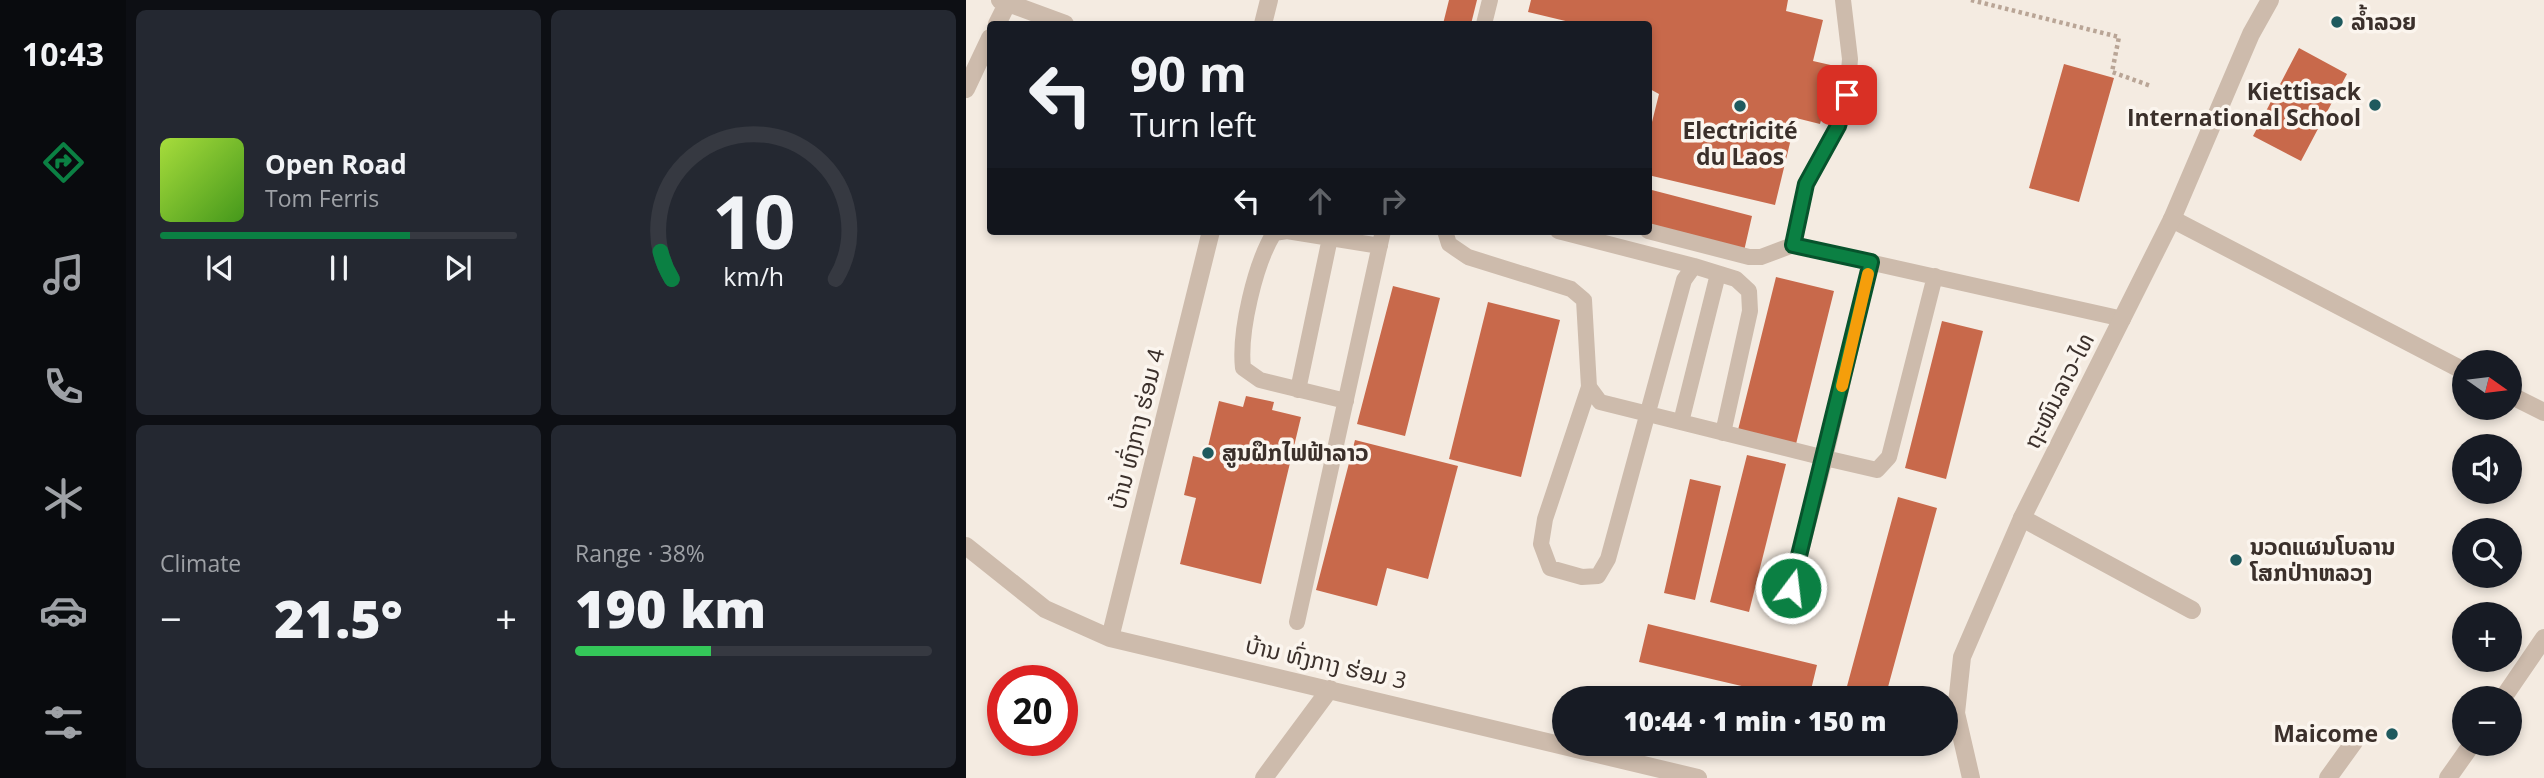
<!DOCTYPE html>
<html lang="en">
<head>
<meta charset="utf-8">
<style>
	:root { --surface:#171b24; --page:#242831; --text:#f1f3f6; --muted:#9ea1a6; --line:#363941; --accent:#0b8043 }
	body { margin:0; font-family:"Open Sans","Noto Sans Lao",sans-serif; background:var(--page); color:var(--text); height:100vh; display:flex; flex-direction:column; font-size:26px; white-space:nowrap }
	* { box-sizing:border-box; margin:0 }
	p { font-size:23px; color:var(--muted) }
	.icon { flex:none; width:38px; height:38px; fill:none; stroke:currentColor; stroke-width:2; stroke-linecap:round; stroke-linejoin:round }
	.map { position:relative; flex:1; overflow:hidden }
	.panel { display:flex; flex-direction:column; gap:10px; padding:10px; background:#0d0f14; width:840px }
	.panel>* { flex:none }
	.top-card { position:absolute; left:21px; top:21px; width:665px; height:214px; border-radius:7px; box-shadow:0 4px 10px #0003; background:#171b24; color:var(--text); overflow:hidden }
	.needle { width:46px; rotate:104deg }
	.fabs { position:absolute; left:1486px; top:350px; display:grid; gap:14px }
	.fabs a { display:grid; place-items:center; width:70px; height:70px; border-radius:50%; background:var(--surface); box-shadow:0 4px 10px #0003; font-size:35px }
	.speed { position:absolute; left:21px; top:665px; display:flex; gap:14px; font-size:35px; font-weight:700; text-align:center }
	.speed>* { display:grid; place-content:center; width:91px; height:91px; border-radius:50%; background:var(--surface); box-shadow:0 4px 10px #0003; line-height:1 }
	.speed .limit { border:10px solid #d22; background:#fff; color:#111 }
	.pin { position:absolute; display:grid; place-items:center; width:60px; height:60px; color:#fff; margin:-30px; border-radius:14px; box-shadow:0 4px 10px #0006 }
	.me { position:absolute; width:77px; margin:-38px; rotate:15deg; stroke-linejoin:round; filter:drop-shadow(0 0 5px #0008) }
	.turn { display:flex; align-items:center; gap:24px; height:147px; padding:0 28px; font-size:32px }
	.turn .icon { width:91px; height:91px; stroke-width:2.5 }
	.turn b { display:block; font-size:49px; line-height:60px }
	.lanes { display:flex; align-items:center; height:66px; padding:0 28px; background:#0003; justify-content:center; gap:35px; direction:ltr }
	.lanes .off { opacity:.35 }
	.big { font-size:52px; font-weight:800; line-height:1.1 }
	.panel .card { flex:1; display:flex; flex-direction:column; justify-content:center; gap:10px; min-width:0; padding:0 24px; border-radius:10px; background:var(--page) }
	.panel .dial { align-items:center; gap:0 }
	.dial svg { height:182px; overflow:visible; fill:none; stroke:var(--line); stroke-width:7; stroke-linecap:round; text-anchor:middle }
	.dial text { fill:var(--text); stroke:none }
	.song { display:flex; align-items:center; gap:21px }
	.cover { width:84px; height:84px; border-radius:10px; background:linear-gradient(135deg,hsl(80 70% 55%),hsl(100 70% 35%)) }
	.played { height:7px; border-radius:4px; background:linear-gradient(90deg,var(--accent) 70%,var(--line) 70%) }
	.keys { display:flex; justify-content:space-around; direction:ltr }
	.heat { display:flex; justify-content:space-between; align-items:center; font-size:38px; direction:ltr }
	.charge { height:10px; border-radius:5px; background:linear-gradient(90deg,#34c759 38%,var(--line) 0) }
	.panel .tiles { flex:1; display:grid; gap:10px; grid-template-columns:repeat(2,1fr) }
	.trip { position:absolute; left:586px; top:686px; width:406px; height:70px; border-radius:35px; background:var(--surface); box-shadow:0 4px 10px #0003; font-weight:800; line-height:70px; text-align:center }
	main { display:flex; flex:1; min-height:0 }
	.tabs { display:flex; flex-direction:column; width:126px; justify-content:space-around; align-items:center; background:#090b0e; color:var(--muted) }
	.tabs .icon { width:49px; height:49px }
	.tabs .selected { color:var(--accent) }
	.tabs b { font-size:32px; color:var(--text) }
	.map>svg:first-child { display:block }
	.building { fill:#c8694b }
	.lines { fill:none; stroke-linecap:round; stroke-linejoin:round }
	.path { stroke:#b9a596; stroke-width:4.5; stroke-dasharray:3.5 3.5; stroke-linecap:butt }
	.service { stroke:#cdbbac; stroke-width:16 }
	.minor { stroke:#cdbbac; stroke-width:18 }
	.tertiary { stroke:#cdbbac; stroke-width:18 }
	.route-casing { stroke:#07532c; stroke-width:18 }
	.route { stroke:#0b8043; stroke-width:12 }
	.slow { stroke:#f59e0b; stroke-width:12 }
	.poi-dot { fill:#1f5a5e; stroke:#fbf5ee; stroke-width:2.5 }
	.labels { text-anchor:middle; stroke-width:7; stroke-linejoin:round; paint-order:stroke }
	.poi-label { font-size:23px; font-weight:bold; fill:#3b302b; stroke:#fbf5ee; text-anchor:start }
	.street-label { font-size:23px; fill:#3b302b; stroke:#fbf5ee }
</style>
</head>
<body>
<main>
<nav class="tabs">
<b>10:43</b>
<svg class="icon selected" aria-label="directions" viewBox="0 0 24 24"><path d="M12 3l9 9-9 9-9-9zM9 14v-3h6M13 9l2 2-2 2"/></svg>
<svg class="icon" aria-label="music" viewBox="0 0 24 24"><path d="M9 18V5l10-2v13"/><circle cx="6" cy="18" r="3"/><circle cx="16" cy="16" r="3"/></svg>
<svg class="icon" aria-label="phone" viewBox="0 0 24 24"><path d="M5 4h4l2 5-3 2q2 4 5 5l2-3 5 2v4C11 20 4 13 5 4z"/></svg>
<svg class="icon" aria-label="climate" viewBox="0 0 24 24"><path d="M12 3v18M4 7l16 10M4 17L20 7"/></svg>
<svg class="icon" aria-label="car" viewBox="0 0 24 24"><path d="M5 17H2v-5l4-1 3-4h7l3 4 3 1v5h-3M9 17h6M6 11h13"/><circle cx="7" cy="17" r="2"/><circle cx="17" cy="17" r="2"/></svg>
<svg class="icon" aria-label="filters" viewBox="0 0 24 24"><path d="M4 7h16M4 17h16"/><circle cx="9" cy="7" r="2"/><circle cx="15" cy="17" r="2"/></svg>
</nav>
<section class="panel">
<div class="tiles">
<div class="card">
<div class="song"><i class="cover"></i><div><b>Open Road</b><p>Tom Ferris</p></div></div>
<div class="played"></div>
<div class="keys"><svg class="icon" aria-label="previous" viewBox="0 0 24 24"><path d="M18 5L8 12l10 7zM5 5v14"/></svg><svg class="icon" aria-label="pause" viewBox="0 0 24 24"><path d="M8 5v14M16 5v14"/></svg><svg class="icon" aria-label="next" viewBox="0 0 24 24"><path d="M6 5l10 7-10 7zM19 5v14"/></svg></div>
</div>
<div class="card dial"><svg viewBox="0 0 100 80">
<path d="M14 69A42 42 0 1 1 86 69"/>
<path d="M14 69A42 42 0 0 1 9 57" stroke="#0b8043"/>
<text x="50" y="56" font-size="32" font-weight="700">10</text>
<text x="50" y="72" font-size="11">km/h</text>
</svg></div>
<div class="card"><p>Climate</p>
<div class="heat"><a>−</a><b class="big">21.5°</b><a>+</a></div>
</div>
<div class="card"><p>Range · 38%</p><b class="big">190 km</b><div class="charge"></div></div>
</div>
</section>
<div class="map">
<svg width="1578" height="778" viewBox="0 0 1578 778">
	<rect width="100%" height="100%" fill="#f4ebe1"/>
	<!-- building -->
	<path class="building" d="M483,0H511L505,24H477Z
		M565,0H822L820,11L857,20L847,61L869,66L854,124L830,118L809,205L682,175V138L693,94L682,88V24H612L562,12Z
		M1333,48L1381,74L1335,161L1287,136Z
		M1098,64L1148,78L1113,202L1063,188Z
		M682,189L786,216L778,251L682,226Z
		M810,277L868,291L830,444L772,430Z
		M427,286L474,298L439,436L391,424Z
		M522,302L594,320L555,477L483,459Z
		M976,321L1017,331L980,479L939,468Z
		M280,396L308,402L306,410L335,417L295,584L214,564L230,498L218,495L227,456L239,459L253,401L277,407Z
		M389,440L492,466L462,579L421,568L411,606L350,590Z
		M781,455L820,464L783,612L744,602Z
		M724,479L755,486L729,600L698,593Z
		M932,497L971,508L919,698H909L880,690Z
		M682,624L851,665L843,698H827L673,662Z"/>
	<g class="lines">
		<!-- path -->
		<path class="path" d="M1005,0L1153,37L1146,72L1185,86"/>
		<!-- service -->
		<path class="service" d="M518,24L524,0
			M479,231L483,244L502,257L605,289L618,300L623,387L634,402L859,458L819,613
			M592,231L728,266
			M682,231L783,257H795L827,245L1157,319
			M827,245L840,184L871,126L881,95L884,59L877,0
			M905,262L859,458L911,470L923,457L969,276
			M623,387L579,519L575,544L584,568L616,577L632,576L642,559L718,280L728,266L770,279L783,291L784,311L757,433
			M332,390L364,238
			M380,401L294,380L277,368C273,332 289,264 308,233L321,231L414,246
			M715,422L752,274
			M331,622L417,231"/>
		<!-- minor -->
		<path class="minor" d="M34,0L99,24
			M31,24L43,0
			M297,24L303,0
			M0,89L24,38
			M1206,219L1498,371
			M1544,395L1578,412
			M1056,518L1226,610
			M0,546L79,609L144,638L732,778
			M144,638L245,231
			M1537,698L1578,638
			M298,778L364,689
			M1362,778L1388,742
			M1482,778L1506,744"/>
		<!-- tertiary -->
		<path class="tertiary" d="M1005,778L990,713L996,657L1056,518L1206,219L1285,34L1304,0"/>
	</g>
	<g class="lines">
		<!-- route casing -->
		<g class="route-casing">
			<path id="route" d="M825,588L905,262L827,245L840,184L872,126L881,95"/>
		</g>
		<!-- route -->
		<use href="#route" class="route"/>
		<!-- slow -->
		<path class="slow" d="M876,386L902,274"/>
	</g>
	<!-- markers -->
	<g class="poi-dot">
		<circle cx="1371" cy="22" r="7"/>
		<circle cx="1409" cy="105" r="7"/>
		<circle cx="774" cy="106" r="7"/>
		<circle cx="242" cy="453" r="7"/>
		<circle cx="1270" cy="560" r="7"/>
		<circle cx="1426" cy="734" r="7"/>
	</g>
	<g class="labels">
		<!-- poi labels -->
		<g class="poi-label">
			<text x="1385" y="30">ລ້ຳລວຍ</text>
			<text x="1395" y="100" text-anchor="end">Kiettisack<tspan x="1395" dy="26">International School</tspan></text>
			<text x="774" y="139" text-anchor="middle">Electricité<tspan x="774" dy="26">du Laos</tspan></text>
			<text x="256" y="461">ສູນຝຶກໄຟຟ້າລາວ</text>
			<text x="1284" y="555">ນວດແຜນໂບລານ<tspan x="1284" dy="26">ໂສກປ່າາຫລວງ</tspan></text>
			<text x="1412" y="742" text-anchor="end">Maicome</text>
		</g>
		<!-- street labels -->
		<g class="street-label">
			<text transform="translate(1093 391) rotate(-63)" y="8">ຖະໜົນລາວ-ໄທ</text>
			<text transform="translate(171 429) rotate(-76)" y="8">ບ້ານ ທົ່ງກາງ ຮ່ອມ 4</text>
			<text transform="translate(360 663) rotate(13)" y="8">ບ້ານ ທົ່ງກາງ ຮ່ອມ 3</text>
		</g>
	</g>
</svg>
<div class="fabs">
<a><svg class="needle" viewBox="-14 -14 28 28"><path d="M0-13l5 13h-10z" fill="#e53935"/><path d="M0 13l5-13h-10z" fill="#9ea1a6"/></svg></a>
<a><svg class="icon" aria-label="sound" viewBox="0 0 24 24"><path d="M4 9h4l5-4v14l-5-4H4zM17 9q2 3 0 6"/></svg></a>
<a><svg class="icon" aria-label="search" viewBox="0 0 24 24"><circle cx="10" cy="10" r="6"/><path d="M15 15l6 6"/></svg></a>
<a>+</a>
<a>−</a>
</div>
<div class="speed"><div class="limit">20</div></div>
<div class="pin" style="left:881px;top:95px;background:#d93025"><svg class="icon" aria-label="arrive" viewBox="0 0 24 24"><path d="M6 21V4h12l-3 4 3 4H6"/></svg></div>
<svg class="me" style="left:825px;top:588px" viewBox="-20 -20 40 40"><circle r="17" fill="#0b8043" stroke="#fff" stroke-width="3"/><path d="M0-11L8 9 0 5-8 9z" fill="#fff"/></svg>
<div class="trip">10:44 · 1 min · 150 m</div>
<div class="top-card">
<div class="turn"><svg class="icon" aria-label="left" viewBox="0 0 24 24"><path d="M17 20v-9H6M10 6l-5 5 5 5"/></svg><div><b>90 m</b>Turn left</div></div>
<div class="lanes"><svg class="icon" aria-label="left" viewBox="0 0 24 24"><path d="M17 20v-9H6M10 6l-5 5 5 5"/></svg><svg class="icon off" aria-label="ahead" viewBox="0 0 24 24"><path d="M12 20V5M6 11l6-6 6 6"/></svg><svg class="icon off" aria-label="right" viewBox="0 0 24 24"><path d="M7 20v-9h11M14 6l5 5-5 5"/></svg></div>
</div>
</div>
</main>
</body>
</html>
